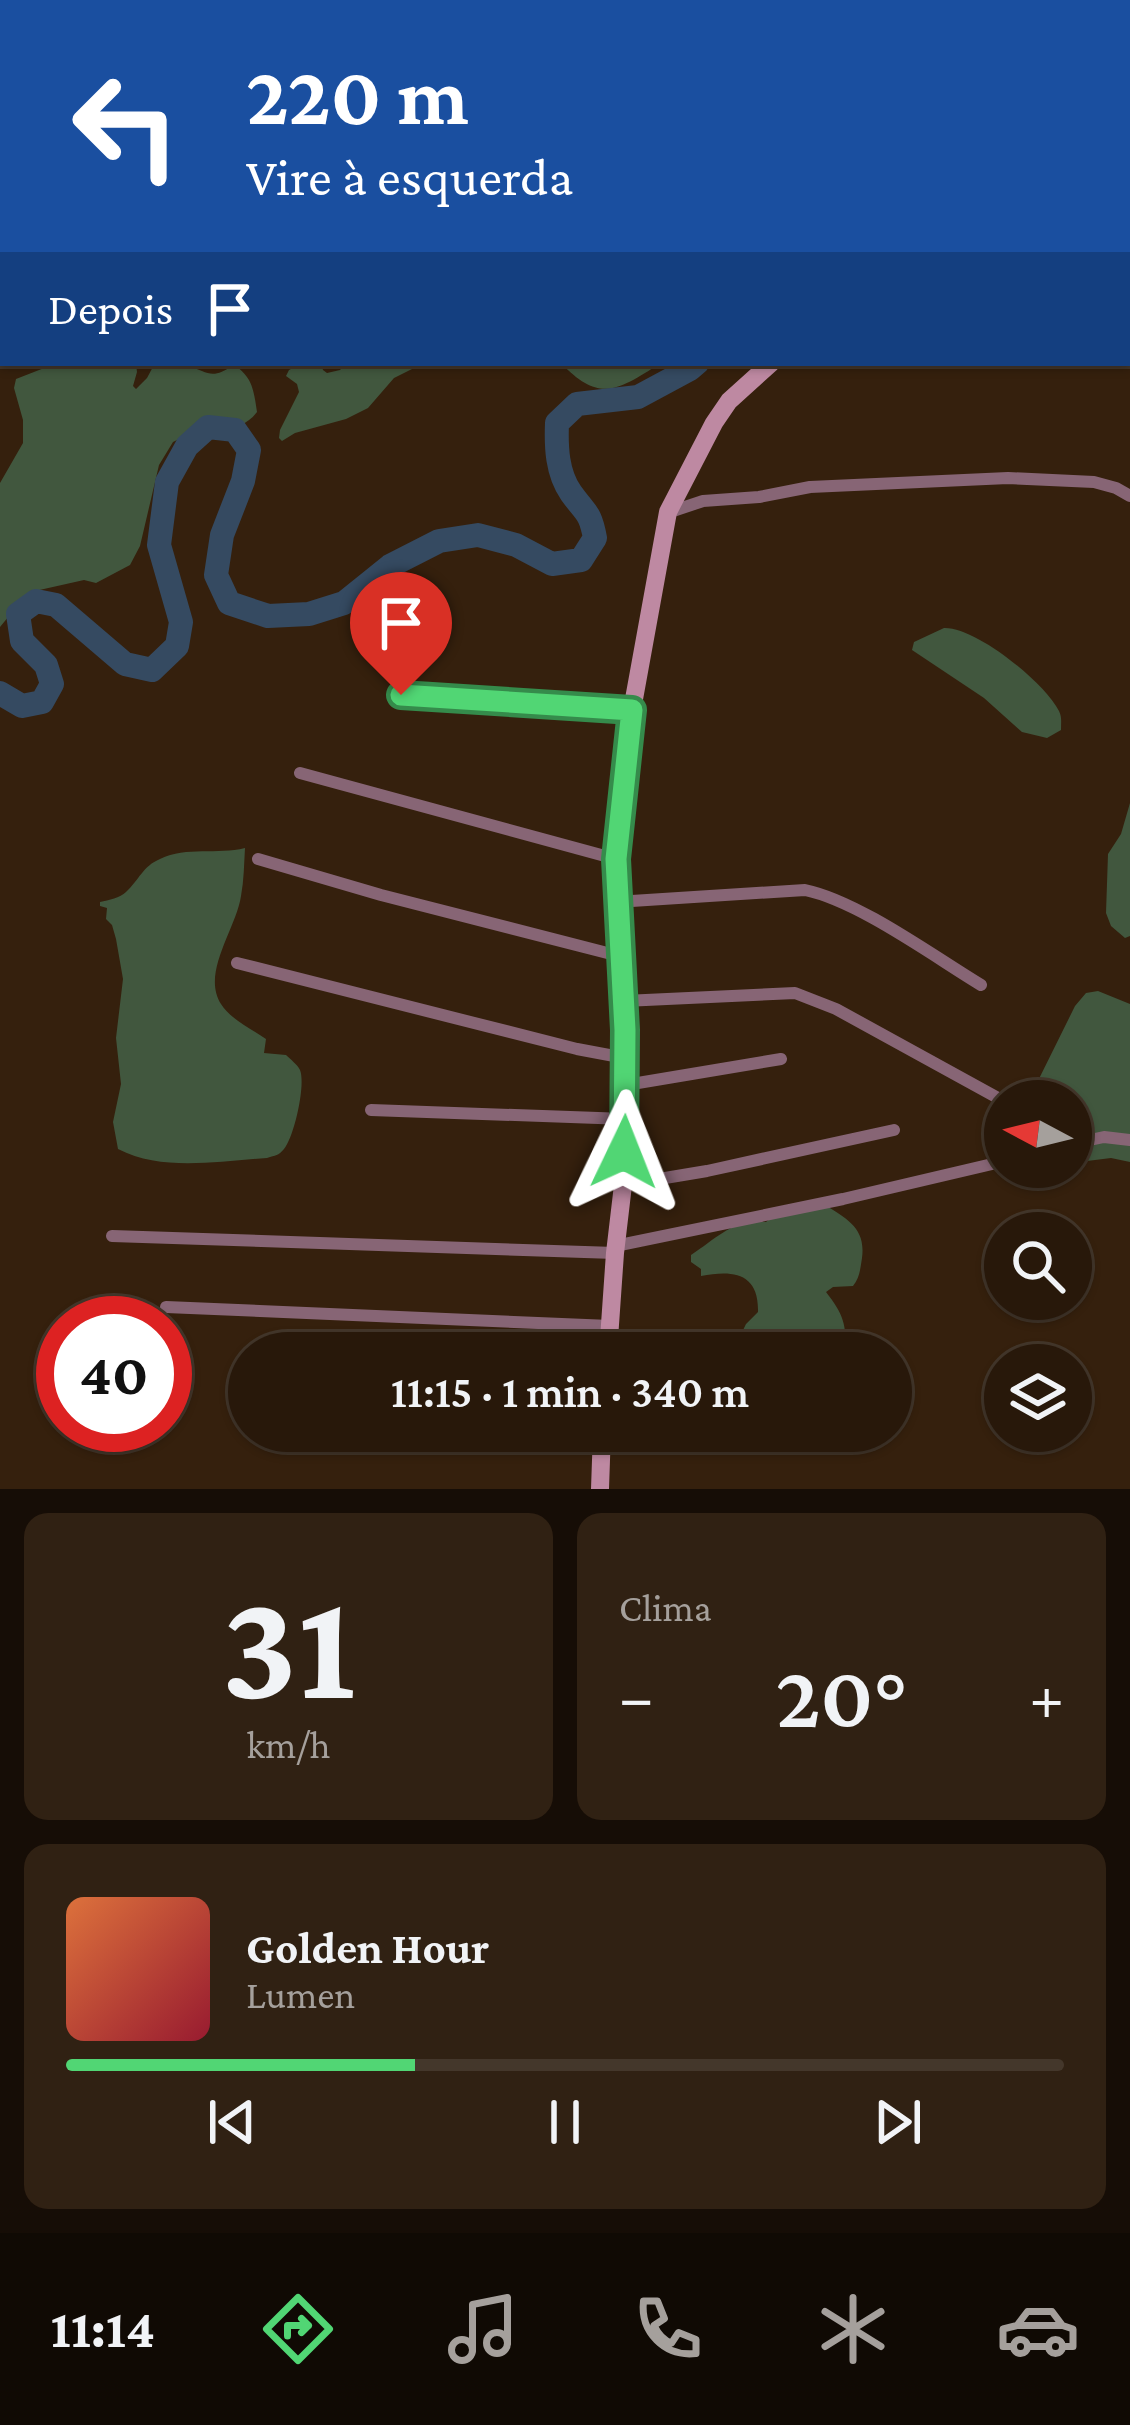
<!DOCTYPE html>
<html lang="pt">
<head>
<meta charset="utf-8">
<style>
	:root { --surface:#28180a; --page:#302113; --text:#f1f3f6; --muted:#a5a09c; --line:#44372b; --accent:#51d674 }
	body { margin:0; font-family:"Crimson Pro",serif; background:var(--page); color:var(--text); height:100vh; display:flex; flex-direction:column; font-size:45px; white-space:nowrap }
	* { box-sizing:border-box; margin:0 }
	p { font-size:39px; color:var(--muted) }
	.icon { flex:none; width:66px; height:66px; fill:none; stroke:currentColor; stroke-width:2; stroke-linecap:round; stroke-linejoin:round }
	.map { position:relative; height:1489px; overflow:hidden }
	.details { display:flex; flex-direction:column; gap:24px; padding:24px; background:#160d06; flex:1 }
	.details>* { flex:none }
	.guide { position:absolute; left:0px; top:0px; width:1131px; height:366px; box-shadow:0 3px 9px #0004,0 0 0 3px var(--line); background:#1a4fa0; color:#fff; overflow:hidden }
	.needle { width:78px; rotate:277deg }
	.controls { position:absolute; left:984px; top:1080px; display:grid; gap:24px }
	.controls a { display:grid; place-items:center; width:108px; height:108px; border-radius:50%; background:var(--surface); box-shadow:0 3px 9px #0004,0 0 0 3px var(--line); font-size:60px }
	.speed { position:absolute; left:36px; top:1296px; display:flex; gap:24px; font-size:60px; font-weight:700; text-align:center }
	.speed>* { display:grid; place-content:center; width:156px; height:156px; border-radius:50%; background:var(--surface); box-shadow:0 3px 9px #0004,0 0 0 3px var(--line); line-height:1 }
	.speed .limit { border:18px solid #d22; background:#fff; color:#111 }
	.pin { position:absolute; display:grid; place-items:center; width:102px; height:102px; color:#fff; margin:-123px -51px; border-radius:50% 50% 50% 0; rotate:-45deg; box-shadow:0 0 12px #0007 }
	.pin .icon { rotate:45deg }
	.me { position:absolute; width:132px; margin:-66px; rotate:2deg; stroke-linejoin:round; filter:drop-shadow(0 0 9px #0008) }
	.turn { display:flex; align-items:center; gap:42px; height:252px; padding:0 48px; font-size:54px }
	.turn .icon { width:156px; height:156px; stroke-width:2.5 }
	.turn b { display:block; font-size:84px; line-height:102px }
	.then { display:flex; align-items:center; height:114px; padding:0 48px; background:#0003; gap:24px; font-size:45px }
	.big { font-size:90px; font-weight:600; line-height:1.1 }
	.details .card { flex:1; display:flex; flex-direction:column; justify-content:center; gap:18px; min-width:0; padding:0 42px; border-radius:24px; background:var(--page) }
	.details .dial { align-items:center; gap:0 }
	.dial b { font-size:156px; line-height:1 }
	.song { display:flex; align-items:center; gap:36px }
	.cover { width:144px; height:144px; border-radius:18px; background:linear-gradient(135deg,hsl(20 70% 55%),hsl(350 70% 35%)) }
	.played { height:12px; border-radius:6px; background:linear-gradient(90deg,var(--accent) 35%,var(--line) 35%) }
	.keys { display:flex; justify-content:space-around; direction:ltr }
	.heat { display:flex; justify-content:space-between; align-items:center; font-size:66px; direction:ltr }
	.details .tiles { flex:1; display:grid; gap:24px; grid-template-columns:1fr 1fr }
	.card:last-child { grid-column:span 2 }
	.trip { position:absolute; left:228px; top:1332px; width:684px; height:120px; border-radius:60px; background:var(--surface); box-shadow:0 3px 9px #0004,0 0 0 3px var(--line); font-weight:600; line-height:120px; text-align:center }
	.tab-bar { display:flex; height:192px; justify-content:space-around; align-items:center; background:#100a04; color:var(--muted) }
	.tab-bar .icon { width:84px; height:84px }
	.tab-bar .current { color:var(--accent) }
	.tab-bar b { font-size:54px; color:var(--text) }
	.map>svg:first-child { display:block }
	.forest { fill:#41573e }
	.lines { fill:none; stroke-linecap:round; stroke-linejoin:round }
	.river { stroke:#354a61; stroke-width:24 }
	.street { stroke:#876575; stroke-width:12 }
	.secondary { stroke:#be89a2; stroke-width:18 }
	.route-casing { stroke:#358b4b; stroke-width:30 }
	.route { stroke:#51d674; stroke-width:21 }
</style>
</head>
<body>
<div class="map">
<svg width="1130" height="1489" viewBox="0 0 1130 1489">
	<rect width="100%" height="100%" fill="#35200d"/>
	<!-- forest -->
	<path class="forest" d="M57,363H136L137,372L133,386L136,389L147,378L155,363C166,363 177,362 186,365C210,373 211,380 234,365C253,377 254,392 257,412C241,434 206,434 181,438L173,442L159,465L140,546L130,565L96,583L84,580L35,591L18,605L0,627V483L23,443V420L14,388L16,379Z
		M302,363H321L323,370L327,373L340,370L346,363H416L414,368L394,378L368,408L346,419L295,433L282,441L279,438L280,430L299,392L297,384L286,376L289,370Z
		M561,363H661C618,390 600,404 561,363Z
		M944,628C976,627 1044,682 1059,711C1062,717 1061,722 1061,730L1047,738L1022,732L984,698L912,650L914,642Z
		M1130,803V936L1125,938L1111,926L1106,913L1108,854L1121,834Z
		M245,848C244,864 244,880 241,896C236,929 201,973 221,1004C230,1019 252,1029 266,1039L264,1053L286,1055C291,1060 297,1064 300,1070C306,1085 294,1137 284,1149C278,1156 276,1155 267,1158C217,1161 163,1172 118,1149L113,1122L121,1084L116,1038L123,979L116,939L112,925L106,919L107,908L100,906V902C109,900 120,898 126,892C139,880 143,866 160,859C187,846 217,855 245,848Z
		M1098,991L1130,1004V1162L1111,1158L1071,1163V1101H1028L1075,1006L1086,993Z
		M825,1205C847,1219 866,1228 862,1258C860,1270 860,1277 853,1286L833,1287L826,1292C844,1315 846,1324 846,1353H732L746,1324L758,1312C759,1272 732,1270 701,1276V1269L691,1262V1255C717,1238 734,1218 766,1222L779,1211Z"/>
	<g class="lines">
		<!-- river -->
		<path class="river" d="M1017,3L1018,0
			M0,693L22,706L42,702L52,684L46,665L22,641L18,614L36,601L56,605L125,664L152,670L177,646L181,622L159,545L167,482L187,446L208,427L235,430L249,450L243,481L222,535L216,575L229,603L268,616L309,614L344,603L390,566L439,541L478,535L516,545L552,564L581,560L595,538C590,511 586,514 571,493C557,473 556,447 557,423L577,404L638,397L690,369L697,363"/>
		<!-- street -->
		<path class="street" d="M669,0L671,3
			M670,512L703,501L759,497L810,487L1008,478L1094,482L1116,488L1130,496
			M401,695L632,710
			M300,773L616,859
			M258,859L381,895L623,957
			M616,902L805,890C858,901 933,956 981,985
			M237,963L577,1049L625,1058
			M624,1001L795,993L836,1009L998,1098
			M626,1085L781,1059
			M371,1110L626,1119
			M1071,1144L1104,1137L1130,1140
			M623,1185L707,1171L894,1130
			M112,1236L615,1253
			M615,1246L843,1199L1005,1161
			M166,1307L610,1326"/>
		<!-- secondary -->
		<path class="secondary" d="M361,0L362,3
			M1128,27L1130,25
			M608,1353L615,1253L623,1185L626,1085L623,957L616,902V859L632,710L668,512L714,423L729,401L771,363
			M600,1489L602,1431"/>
	</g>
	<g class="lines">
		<!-- route casing -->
		<g class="route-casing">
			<path id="route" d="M401,695L632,710L616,859L625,1030L624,1152"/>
		</g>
		<!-- route -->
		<use href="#route" class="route"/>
	</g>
</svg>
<div class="controls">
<a><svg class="needle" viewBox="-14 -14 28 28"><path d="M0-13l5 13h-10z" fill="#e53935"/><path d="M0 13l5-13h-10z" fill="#a5a09c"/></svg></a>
<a><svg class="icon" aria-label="search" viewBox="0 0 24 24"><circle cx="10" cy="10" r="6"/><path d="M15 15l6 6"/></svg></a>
<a><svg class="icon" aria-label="layers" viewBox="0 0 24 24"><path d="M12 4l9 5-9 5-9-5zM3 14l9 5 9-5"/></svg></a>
</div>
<div class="speed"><div class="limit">40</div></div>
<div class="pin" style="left:401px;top:695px;background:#d93025"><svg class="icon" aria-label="arrive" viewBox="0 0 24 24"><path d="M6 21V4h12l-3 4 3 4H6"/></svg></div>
<svg class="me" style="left:624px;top:1152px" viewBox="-20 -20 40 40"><path d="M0-17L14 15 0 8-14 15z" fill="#51d674" stroke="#fff" stroke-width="4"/></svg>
<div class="trip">11:15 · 1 min · 340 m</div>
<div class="guide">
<div class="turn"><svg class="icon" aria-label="left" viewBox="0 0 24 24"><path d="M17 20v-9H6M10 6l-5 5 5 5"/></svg><div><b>220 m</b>Vire à esquerda</div></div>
<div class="then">Depois<svg class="icon" aria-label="arrive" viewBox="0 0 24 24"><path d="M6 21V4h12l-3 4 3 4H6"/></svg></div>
</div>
</div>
<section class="details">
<div class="tiles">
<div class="card dial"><b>31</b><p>km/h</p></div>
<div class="card"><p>Clima</p>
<div class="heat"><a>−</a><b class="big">20°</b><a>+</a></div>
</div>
<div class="card">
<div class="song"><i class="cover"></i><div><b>Golden Hour</b><p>Lumen</p></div></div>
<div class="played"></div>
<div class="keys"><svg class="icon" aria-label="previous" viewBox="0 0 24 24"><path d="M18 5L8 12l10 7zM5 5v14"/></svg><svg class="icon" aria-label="pause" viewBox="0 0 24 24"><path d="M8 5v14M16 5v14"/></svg><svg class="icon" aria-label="next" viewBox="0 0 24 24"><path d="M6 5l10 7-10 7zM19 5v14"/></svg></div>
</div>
</div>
</section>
<nav class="tab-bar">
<b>11:14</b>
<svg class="icon current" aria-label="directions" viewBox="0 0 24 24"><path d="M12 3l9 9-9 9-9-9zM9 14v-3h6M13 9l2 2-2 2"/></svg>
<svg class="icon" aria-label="music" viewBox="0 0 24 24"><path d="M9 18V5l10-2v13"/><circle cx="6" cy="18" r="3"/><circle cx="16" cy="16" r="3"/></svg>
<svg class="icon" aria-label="phone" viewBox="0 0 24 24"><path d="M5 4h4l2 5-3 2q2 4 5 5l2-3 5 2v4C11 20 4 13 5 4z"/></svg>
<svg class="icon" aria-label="climate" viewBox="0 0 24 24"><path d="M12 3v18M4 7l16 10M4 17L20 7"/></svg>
<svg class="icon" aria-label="car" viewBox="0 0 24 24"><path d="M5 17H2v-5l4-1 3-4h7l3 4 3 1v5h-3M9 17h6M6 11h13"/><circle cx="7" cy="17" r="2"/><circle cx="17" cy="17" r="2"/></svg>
</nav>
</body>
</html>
